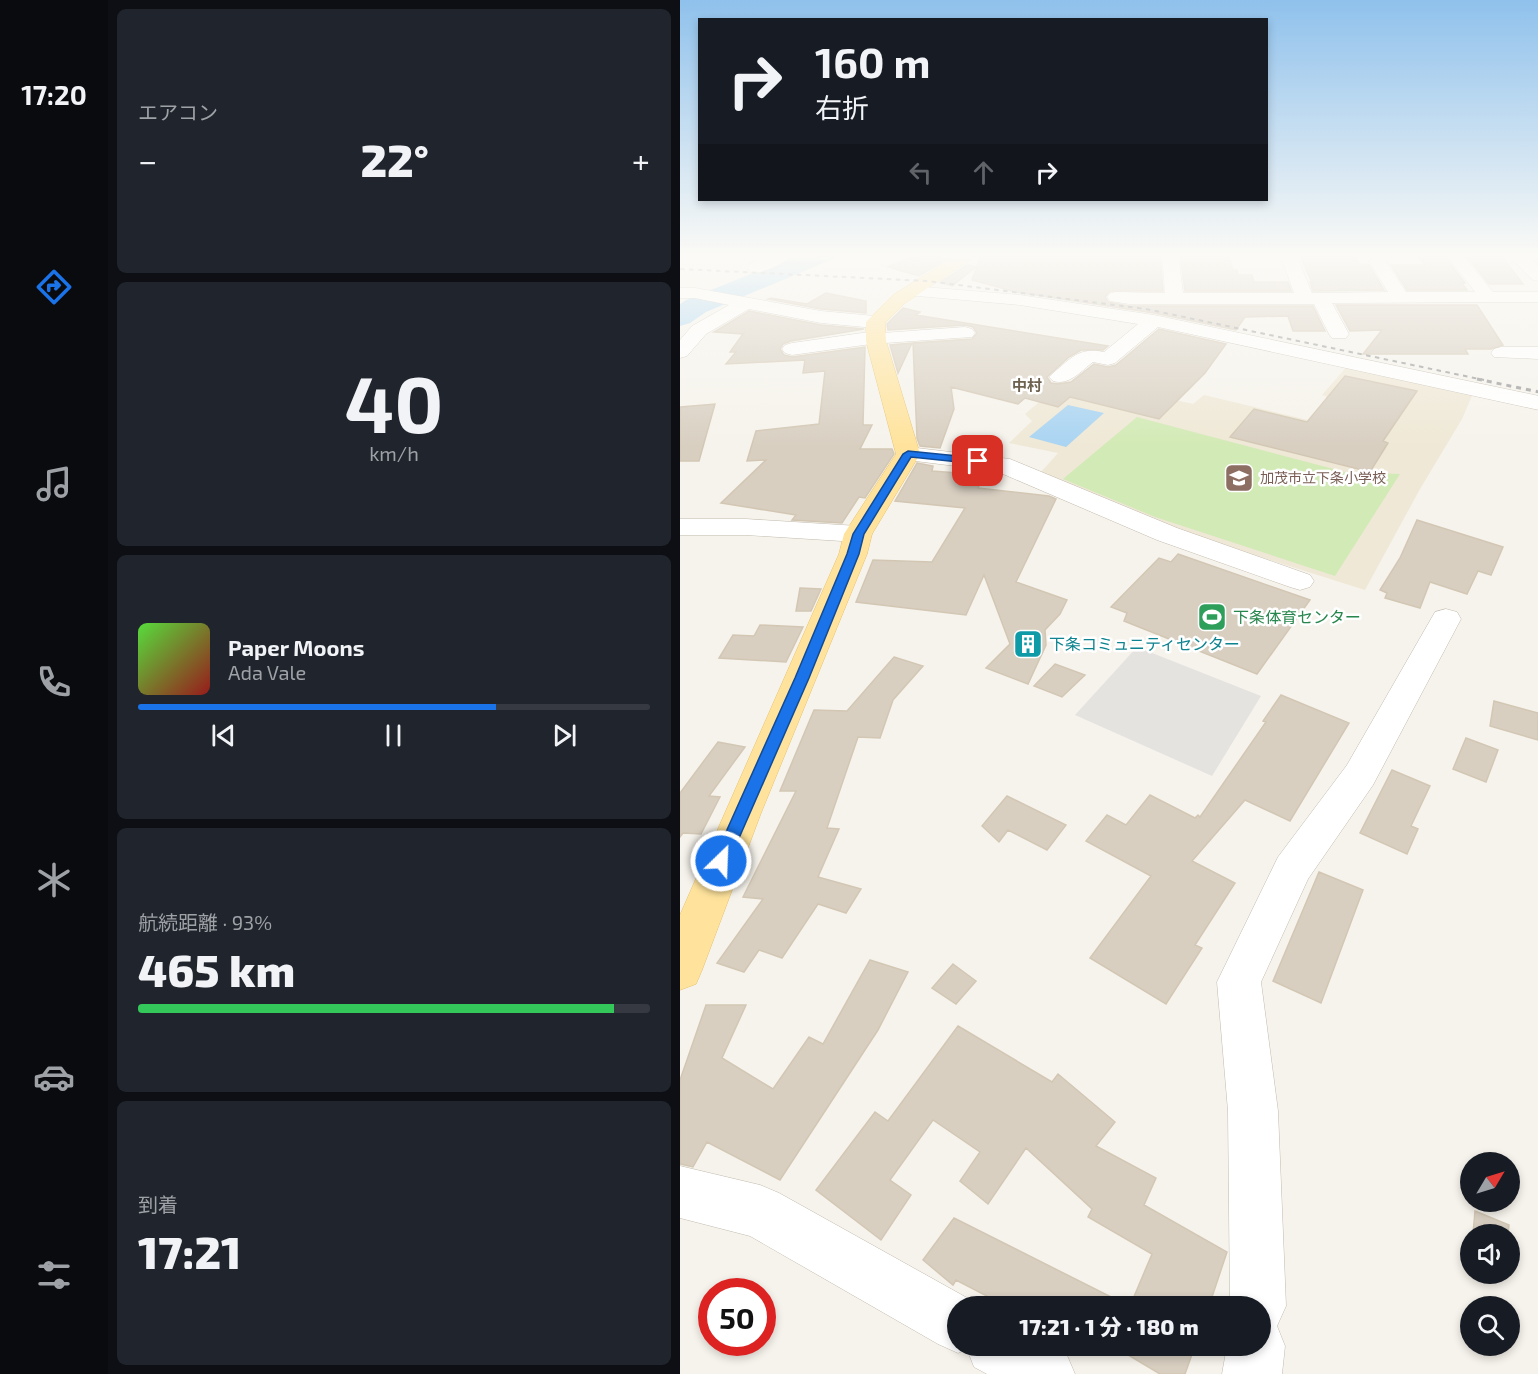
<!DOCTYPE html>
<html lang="ja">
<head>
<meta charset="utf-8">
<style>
	:root { --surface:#171b24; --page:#20242c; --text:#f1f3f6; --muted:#9ea1a6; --line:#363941; --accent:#1a73e8 }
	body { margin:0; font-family:"Exo 2","Noto Sans JP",sans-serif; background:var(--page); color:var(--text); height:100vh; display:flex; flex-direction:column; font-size:22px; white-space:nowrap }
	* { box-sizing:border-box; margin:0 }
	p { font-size:20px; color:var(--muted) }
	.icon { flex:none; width:33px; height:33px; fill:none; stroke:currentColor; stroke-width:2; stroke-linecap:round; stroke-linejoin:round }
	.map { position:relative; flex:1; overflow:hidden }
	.drawer { display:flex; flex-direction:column; gap:9px; padding:9px; background:#0d0f14; width:572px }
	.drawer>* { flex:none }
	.guide { position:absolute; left:18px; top:18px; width:570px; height:183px; border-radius:0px; box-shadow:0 3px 9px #0003; background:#171b24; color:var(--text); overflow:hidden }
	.needle { width:39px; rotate:52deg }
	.buttons { position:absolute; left:780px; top:1152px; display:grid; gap:12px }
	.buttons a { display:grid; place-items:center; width:60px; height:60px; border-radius:50%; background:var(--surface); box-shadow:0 3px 9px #0003; font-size:30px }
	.speed { position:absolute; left:18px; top:1278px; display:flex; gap:12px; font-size:30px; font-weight:700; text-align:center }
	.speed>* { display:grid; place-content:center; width:78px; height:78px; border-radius:50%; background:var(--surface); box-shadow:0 3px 9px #0003; line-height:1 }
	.speed .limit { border:9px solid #d22; background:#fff; color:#111 }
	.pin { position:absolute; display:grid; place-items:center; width:51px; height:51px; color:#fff; margin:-26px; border-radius:12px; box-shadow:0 3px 9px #0006 }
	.me { position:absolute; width:66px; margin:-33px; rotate:24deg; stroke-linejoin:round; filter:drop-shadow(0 0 4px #0008) }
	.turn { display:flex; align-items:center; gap:21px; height:126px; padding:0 18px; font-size:27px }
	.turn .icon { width:78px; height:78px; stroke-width:2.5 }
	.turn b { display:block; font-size:42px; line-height:51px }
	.lanes { display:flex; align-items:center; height:57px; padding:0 18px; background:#0003; justify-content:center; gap:30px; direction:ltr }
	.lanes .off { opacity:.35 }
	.big { font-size:45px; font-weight:800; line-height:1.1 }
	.drawer .widget { flex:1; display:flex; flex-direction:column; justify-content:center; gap:9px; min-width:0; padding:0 21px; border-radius:9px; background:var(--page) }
	.drawer .dial { align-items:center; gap:0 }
	.dial b { font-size:78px; line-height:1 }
	.song { display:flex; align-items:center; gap:18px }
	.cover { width:72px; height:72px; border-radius:9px; background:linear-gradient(135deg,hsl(110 70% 55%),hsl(0 70% 35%)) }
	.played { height:6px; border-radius:3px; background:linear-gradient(90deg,var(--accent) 70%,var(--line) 70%) }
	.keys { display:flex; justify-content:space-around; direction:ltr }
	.heat { display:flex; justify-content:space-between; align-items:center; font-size:33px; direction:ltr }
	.charge { height:9px; border-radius:4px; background:linear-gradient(90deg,#34c759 93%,var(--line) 0) }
	.trip { position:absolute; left:267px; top:1296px; width:324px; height:60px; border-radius:30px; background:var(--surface); box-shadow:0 3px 9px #0003; font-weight:800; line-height:60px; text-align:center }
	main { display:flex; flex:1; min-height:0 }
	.tabs { display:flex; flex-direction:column; width:108px; justify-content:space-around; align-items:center; background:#090b0e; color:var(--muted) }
	.tabs .icon { width:42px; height:42px }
	.tabs .on { color:var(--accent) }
	.tabs b { font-size:27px; color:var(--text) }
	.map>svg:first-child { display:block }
	.education { fill:#efe8d6 }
	.green { fill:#d2eab5 }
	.parking { fill:#e5e3e0 }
	.water { fill:#a9d4f2 }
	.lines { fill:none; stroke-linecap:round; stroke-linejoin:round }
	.river { fill:#a9d4f2; fill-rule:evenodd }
	.building { fill:#d8cfc1; stroke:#d3c7b4; stroke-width:1.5 }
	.minor-casing { stroke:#c2bbae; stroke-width:1 }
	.major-casing { stroke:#e6c16a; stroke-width:1 }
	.minor { fill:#fff; fill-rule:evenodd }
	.major { fill:#ffe39c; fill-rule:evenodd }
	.rail-far1 { stroke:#9a9a9a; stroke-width:2; stroke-dasharray:4.5 4.5; stroke-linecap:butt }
	.rail { stroke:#9a9a9a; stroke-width:3; stroke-dasharray:5 5; stroke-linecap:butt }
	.route { fill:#1a73e8; stroke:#114b97; stroke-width:1.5 }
	.labels { text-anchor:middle; stroke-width:5; stroke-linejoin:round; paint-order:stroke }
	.far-education-label { font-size:14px; fill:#785e54; stroke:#fff; text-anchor:start }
	.far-neighbourhood-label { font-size:15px; font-weight:bold; fill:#6e6250; stroke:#fff }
	.leisure-label { font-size:16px; fill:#27864d; stroke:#fff; text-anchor:start }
	.culture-label { font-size:16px; fill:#0d838f; stroke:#fff; text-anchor:start }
</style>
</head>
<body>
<main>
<nav class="tabs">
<b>17:20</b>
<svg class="icon on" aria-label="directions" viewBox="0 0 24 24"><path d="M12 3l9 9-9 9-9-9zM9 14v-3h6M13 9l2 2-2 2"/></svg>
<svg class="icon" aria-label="music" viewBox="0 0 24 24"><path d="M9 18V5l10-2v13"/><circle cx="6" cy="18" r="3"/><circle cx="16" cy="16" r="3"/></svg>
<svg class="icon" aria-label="phone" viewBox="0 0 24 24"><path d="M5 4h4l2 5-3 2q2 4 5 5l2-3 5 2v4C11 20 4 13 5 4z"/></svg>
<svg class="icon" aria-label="climate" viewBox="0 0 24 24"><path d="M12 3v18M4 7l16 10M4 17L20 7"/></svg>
<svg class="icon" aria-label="car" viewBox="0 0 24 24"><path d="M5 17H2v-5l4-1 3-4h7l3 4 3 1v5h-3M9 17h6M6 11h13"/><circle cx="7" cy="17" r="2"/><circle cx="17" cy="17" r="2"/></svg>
<svg class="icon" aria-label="filters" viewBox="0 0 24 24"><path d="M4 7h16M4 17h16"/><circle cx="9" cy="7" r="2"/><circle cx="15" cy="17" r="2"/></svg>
</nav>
<section class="drawer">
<div class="widget"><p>エアコン</p>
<div class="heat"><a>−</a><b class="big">22°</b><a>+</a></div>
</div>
<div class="widget dial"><b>40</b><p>km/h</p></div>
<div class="widget">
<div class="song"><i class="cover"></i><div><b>Paper Moons</b><p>Ada Vale</p></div></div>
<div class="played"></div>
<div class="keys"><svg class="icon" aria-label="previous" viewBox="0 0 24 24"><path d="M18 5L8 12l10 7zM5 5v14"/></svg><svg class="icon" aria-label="pause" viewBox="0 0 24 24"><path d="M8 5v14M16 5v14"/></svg><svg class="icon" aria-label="next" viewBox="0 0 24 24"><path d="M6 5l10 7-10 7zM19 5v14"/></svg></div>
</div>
<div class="widget"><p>航続距離 · 93%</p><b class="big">465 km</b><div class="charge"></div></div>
<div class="widget"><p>到着</p><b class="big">17:21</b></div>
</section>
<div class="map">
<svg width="859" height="1374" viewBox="0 0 859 1374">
	<rect width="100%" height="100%" fill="#f6f3ec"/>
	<!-- education -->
	<path class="education" d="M669,364L794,391L782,419L740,489L685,590L523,539L361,472L378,453L329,443L352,421L345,414L371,392L445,388L513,404L524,395L632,421L650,398L642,395Z"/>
	<!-- green -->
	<path class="green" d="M457,417L665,472L720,474L655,576L475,517L383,479Z"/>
	<!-- parking -->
	<path class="parking" d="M457,647L581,696L532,776L395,715Z"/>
	<!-- water -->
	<path class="water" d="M388,405L424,413L386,447L349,437Z"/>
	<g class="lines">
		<!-- river -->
		<path class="river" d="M121,254H157L153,259L26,312L10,323L0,326V304L6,300Z"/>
	</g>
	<!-- building -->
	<path class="building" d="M240,254L267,259L239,276L208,267Z
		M301,254H480L483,291H430L425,297L428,302L449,306H633L645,331H613L608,316L565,317L556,330L474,313L336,292L292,280Z
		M500,254H548L553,270H557L558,275H572L574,282H608L611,291H505Z
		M619,254H673L679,264L689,265L704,290L633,291L630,282H632Z
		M737,254L767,255L766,258L785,283H782L787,290H727L711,265H745Z
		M785,254H820L843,284H809Z
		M287,265L296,267L272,286L260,282Z
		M146,293L186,301V313L141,309L88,299L91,298L127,304Z
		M656,305H797L823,345L811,349H785L788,354H683L702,330L670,331Z
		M223,308L240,312L236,315L428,346L423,350H401L389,357L367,377L371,383L378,384L391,382L414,364L428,367L436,365L479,329L546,344L525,373L479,419L390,397L378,407L345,398L338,404L271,387L274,409L260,448L240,446L237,438L233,343L292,339L297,333L293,327L285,325L208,330L207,324Z
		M69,311L141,325L184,329L111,341L103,344L100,349L104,355L112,357L185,347L183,425H192L180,449H212L214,454L185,498L179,497L162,523L112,520L116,515L41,503L86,460L67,461L76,431L139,424L145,371L123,373L125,360L46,364L56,352H50L63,334L34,332Z
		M232,343L218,373L210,345Z
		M665,376L737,391L703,441L708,443L690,472L550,437L574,409L627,422Z
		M35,404L19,461H0V407Z
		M237,463L253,466L252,471L304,475L298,488L369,496L376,499L336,582L387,600L380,614L365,630L366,645L348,684L306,668L330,644L304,575L286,615L176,602L193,560L252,562L285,508L215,501Z
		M737,520L823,547L811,575L798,571L787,594L750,582L740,608L705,598L707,593L700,590L720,558Z
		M498,554L630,600L577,674L444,621L447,613L431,607L479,558L491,562Z
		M120,588L141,589L131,611H116Z
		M80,625L123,627L106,662L39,658L53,635L74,636Z
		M214,657L243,666L213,700L200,738L178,737L147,828L159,829L138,877L181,889L166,913L138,904L102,958L79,950L64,972L37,963L83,899L63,897L116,791H100L134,710L167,711Z
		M375,664L405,675L382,697L354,686Z
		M601,695L669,723L610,821L565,800L512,861L555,883L515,945L522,948L486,1004L410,958L471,876L406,841L427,815L446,825L470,795L515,818L518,815L520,817L586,722L583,721Z
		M814,701L858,713V740L810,726Z
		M786,738L818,750L806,782L773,769Z
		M38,742L65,747L29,796L40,797L21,834L3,833L0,837V793Z
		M712,770L750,786L731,826L738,829L727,854L680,833Z
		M327,796L386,825L367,850L328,830L319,842L302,826Z
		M639,872L683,890L641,1003L593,981Z
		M190,960L228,972L198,1030L100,1180L27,1142L13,1167L0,1164V1080L26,1005H66L42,1058L93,1089L129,1037L143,1044Z
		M273,964L296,981L276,1004L252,988Z
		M278,1026L372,1082L378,1074L435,1122L416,1146L476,1178L464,1205L547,1252L529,1306H450L472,1254L408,1217L412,1209L346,1148L308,1204L280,1181L300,1152L253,1120L210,1180L231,1195L201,1240L136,1190L195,1112L208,1121Z
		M795,1211L829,1225L828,1234H793Z
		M274,1218L449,1306H326L276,1280L273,1285L243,1260Z
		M433,1346H515L505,1374H480Z"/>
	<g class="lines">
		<!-- minor casing -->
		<g class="minor-casing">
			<path id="minor" d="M91,254H113C105,263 82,275 70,272L68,268L70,264Z
				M482,254H498L503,293H614L600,254H616L632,293L708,292L689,261L697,256L703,257L726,292H795L768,257L770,254H782L813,292H859V302L652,303L669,334L666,338H652L649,334L634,304H449L430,301L427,297L430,293L436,292L485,293Z
				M827,254H845L859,266V281L853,280Z
				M232,286L340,295L474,315L859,396V410L478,327L435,363L428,365L413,362C401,371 389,386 373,381L369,377L373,373C392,358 398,347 424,352L458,324L340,305L226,295L223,291L226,287Z
				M0,288H15L141,311L195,316L202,318L204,322L202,326L195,328L141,323L69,309L26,334L7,356L0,358V340L12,326L49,305L15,298H0Z
				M285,327L292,329L295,333L292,337L191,344L112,355L105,353L102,349L105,345L112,343L196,331L202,333Z
				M821,347H859V359L814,357L811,353L814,349Z
				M228,447L330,459L497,528L630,575L634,581L630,587L620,590L610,587L477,540L316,471L219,459L216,454L219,449Z
				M0,519H66L178,526L188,528L192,534L188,540L178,542L66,535H0Z
				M766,609L777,612L781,619L693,785L628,879L581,982L598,1111L606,1306L597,1326L605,1346L602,1374H542L547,1346H580V1306H550L548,1111L537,982L598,857L667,765L755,612Z
				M0,1166L80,1185L99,1193L298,1304L299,1306H278V1346H372L386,1353L395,1374H307L294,1367L287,1349L278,1353L258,1344L70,1236L0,1218Z"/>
		</g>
		<!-- major casing -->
		<g class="major-casing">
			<path id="major" d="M279,254H299L225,303L205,323L206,341L240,454L192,534L187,554L81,813L22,970L16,984L0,990V915L159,554L164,534L216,454L186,341V322L213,295Z"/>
		</g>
		<!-- minor -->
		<use href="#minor" class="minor"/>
		<!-- major -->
		<use href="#major" class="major"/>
		<!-- rail-far1 -->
		<path class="rail-far1" d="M0,269L247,281L466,309L804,380"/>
		<!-- rail -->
		<path class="rail" d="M797,379L859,392"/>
	</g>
	<!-- sky -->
	<linearGradient id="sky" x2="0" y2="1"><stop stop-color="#8fc1ec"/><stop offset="0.57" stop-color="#fbfaf6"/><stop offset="1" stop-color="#fbfaf6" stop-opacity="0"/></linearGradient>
	<rect width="859" height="447" fill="url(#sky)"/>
	<!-- route -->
	<path class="route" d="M228,451L298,458L303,461L298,464L231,457L184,534L179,554L129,678L49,861L47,866L41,868L35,866L33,861L115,678L167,554L173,534L223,454Z"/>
	<!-- icons -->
	<defs>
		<g id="school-square" transform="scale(1.5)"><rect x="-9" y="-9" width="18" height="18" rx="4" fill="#8d6e63" stroke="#fff"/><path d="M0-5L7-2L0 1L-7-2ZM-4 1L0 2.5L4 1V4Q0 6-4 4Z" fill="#fff"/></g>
		<g id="stadium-square" transform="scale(1.5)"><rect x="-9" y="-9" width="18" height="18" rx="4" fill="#2e9e5b" stroke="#fff"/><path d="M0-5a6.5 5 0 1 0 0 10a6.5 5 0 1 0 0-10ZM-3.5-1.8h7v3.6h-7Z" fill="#fff"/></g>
		<g id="building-square" transform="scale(1.5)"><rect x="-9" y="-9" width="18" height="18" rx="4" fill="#0f9aa8" stroke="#fff"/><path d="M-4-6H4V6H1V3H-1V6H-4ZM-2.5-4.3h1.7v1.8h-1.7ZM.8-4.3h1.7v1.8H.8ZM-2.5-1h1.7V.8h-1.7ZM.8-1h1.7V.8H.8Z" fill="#fff"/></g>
	</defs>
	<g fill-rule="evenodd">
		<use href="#school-square" x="559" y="478"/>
		<use href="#stadium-square" x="532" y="617"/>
		<use href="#building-square" x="348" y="644"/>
	</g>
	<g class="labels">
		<!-- far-education labels -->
		<g class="far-education-label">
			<text x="580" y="483">加茂市立下条小学校</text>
		</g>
		<!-- far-neighbourhood labels -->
		<g class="far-neighbourhood-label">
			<text x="347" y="391">中村</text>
		</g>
		<!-- leisure labels -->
		<g class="leisure-label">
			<text x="553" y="623">下条体育センター</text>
		</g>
		<!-- culture labels -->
		<g class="culture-label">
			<text x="369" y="650">下条コミュニティセンター</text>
		</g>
	</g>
</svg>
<div class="buttons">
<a><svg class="needle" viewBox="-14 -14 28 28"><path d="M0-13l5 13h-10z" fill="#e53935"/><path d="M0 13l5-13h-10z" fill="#9ea1a6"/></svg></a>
<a><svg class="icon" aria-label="sound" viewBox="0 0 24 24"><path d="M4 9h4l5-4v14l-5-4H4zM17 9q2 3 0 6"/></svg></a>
<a><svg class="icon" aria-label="search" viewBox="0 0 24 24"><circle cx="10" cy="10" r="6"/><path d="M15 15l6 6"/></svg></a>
</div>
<div class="speed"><div class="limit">50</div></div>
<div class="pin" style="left:298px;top:461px;background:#d93025"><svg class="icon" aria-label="arrive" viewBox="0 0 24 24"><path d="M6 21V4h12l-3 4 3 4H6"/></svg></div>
<svg class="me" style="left:41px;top:861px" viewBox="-20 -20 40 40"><circle r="17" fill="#1a73e8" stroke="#fff" stroke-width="3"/><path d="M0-11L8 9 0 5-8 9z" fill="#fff"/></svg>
<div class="trip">17:21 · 1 分 · 180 m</div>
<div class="guide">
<div class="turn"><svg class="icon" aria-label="right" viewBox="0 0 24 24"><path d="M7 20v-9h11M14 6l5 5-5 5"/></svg><div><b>160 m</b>右折</div></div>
<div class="lanes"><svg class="icon off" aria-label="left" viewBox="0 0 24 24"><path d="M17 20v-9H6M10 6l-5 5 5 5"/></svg><svg class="icon off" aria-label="ahead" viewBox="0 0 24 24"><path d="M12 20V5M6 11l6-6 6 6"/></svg><svg class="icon" aria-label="right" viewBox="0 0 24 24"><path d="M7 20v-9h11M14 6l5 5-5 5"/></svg></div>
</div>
</div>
</main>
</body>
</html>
